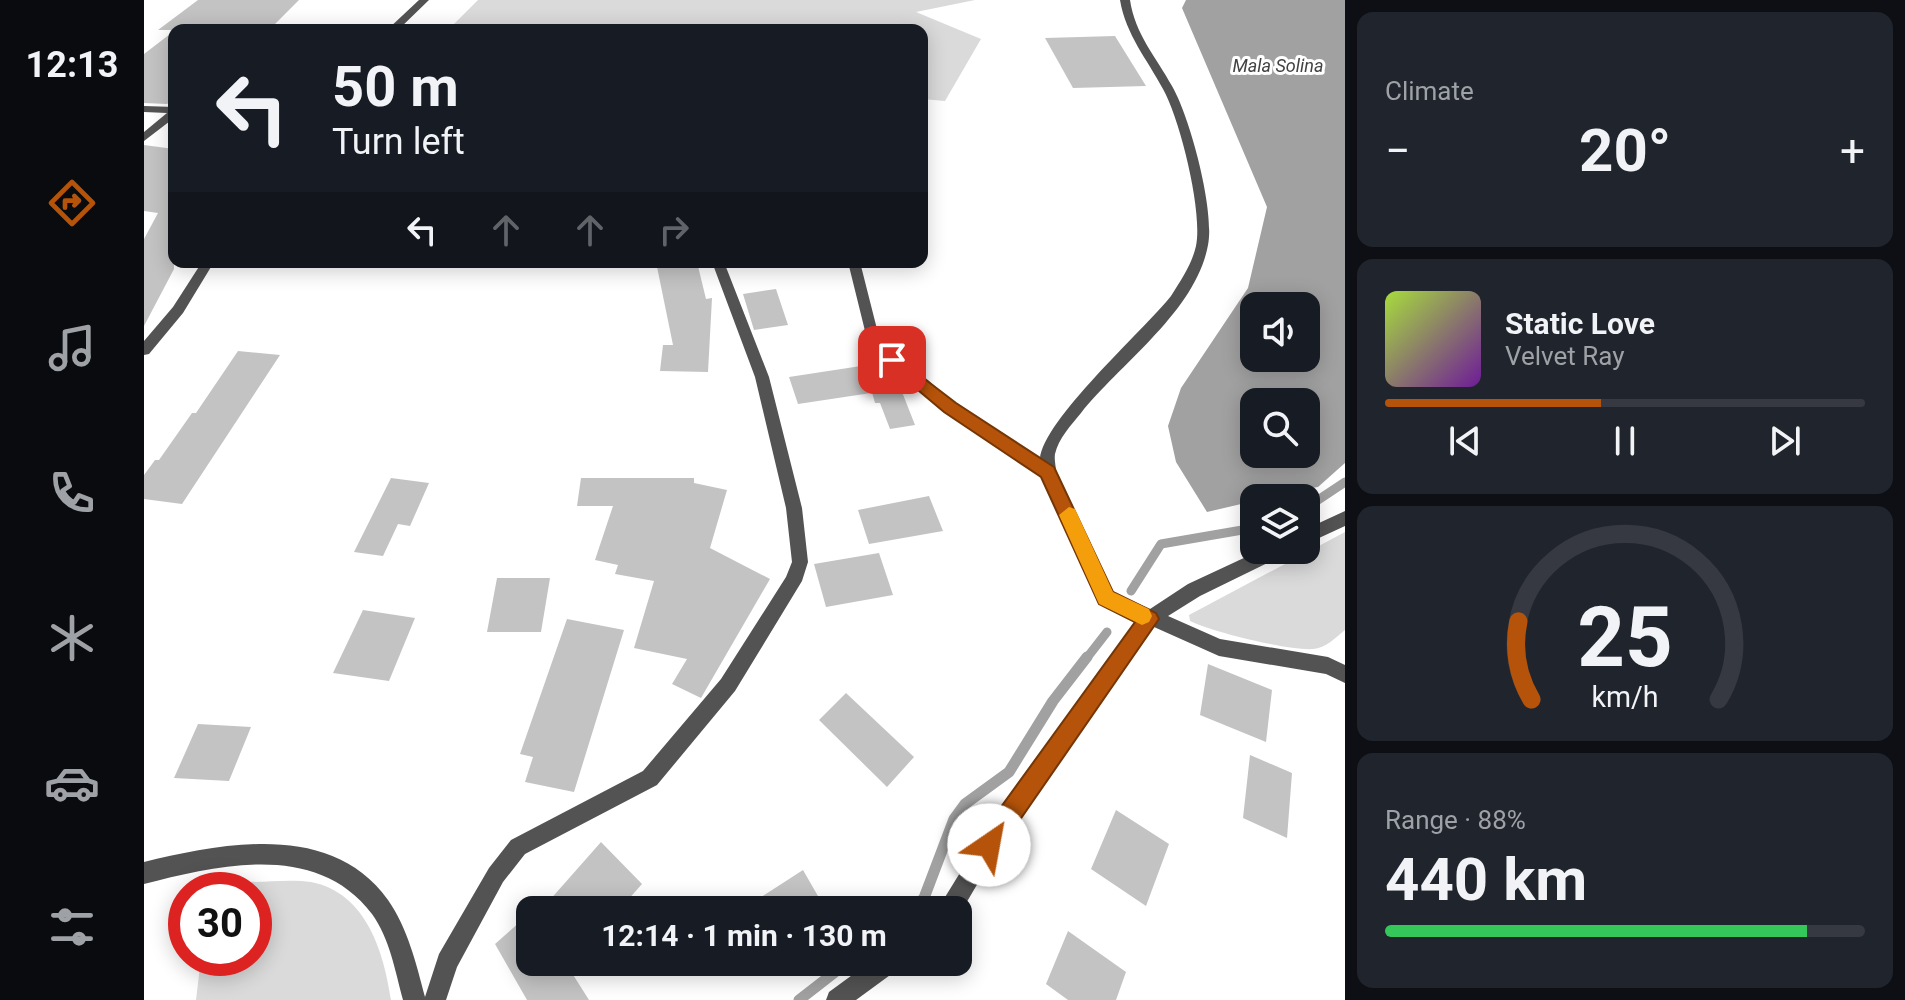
<!DOCTYPE html>
<html lang="en">
<head>
<meta charset="utf-8">
<style>
	:root { --surface:#171b24; --page:#20242c; --text:#f1f3f6; --muted:#9ea1a6; --line:#363941; --accent:#b45309 }
	body { margin:0; font-family:Roboto,sans-serif; background:var(--page); color:var(--text); height:100vh; display:flex; flex-direction:column; font-size:30px; white-space:nowrap }
	* { box-sizing:border-box; margin:0 }
	p { font-size:26px; color:var(--muted) }
	.icon { flex:none; width:44px; height:44px; fill:none; stroke:currentColor; stroke-width:2; stroke-linecap:round; stroke-linejoin:round }
	.map { position:relative; flex:1; overflow:hidden }
	.drawer { display:flex; flex-direction:column; gap:12px; padding:12px; background:#0d0f14; width:560px }
	.drawer>* { flex:none }
	.hud { position:absolute; left:24px; top:24px; width:760px; height:244px; border-radius:16px; box-shadow:0 4px 20px #0003; background:#171b24; color:var(--text); overflow:hidden }
	.buttons { position:absolute; left:1096px; top:292px; display:grid; gap:16px }
	.buttons a { display:grid; place-items:center; width:80px; height:80px; border-radius:16px; background:var(--surface); box-shadow:0 4px 20px #0003; font-size:40px }
	.speed { position:absolute; left:24px; top:872px; display:flex; gap:16px; font-size:40px; font-weight:700; text-align:center }
	.speed>* { display:grid; place-content:center; width:104px; height:104px; border-radius:50%; background:var(--surface); box-shadow:0 4px 20px #0003; line-height:1 }
	.speed .limit { border:12px solid #d22; background:#fff; color:#111 }
	.pin { position:absolute; display:grid; place-items:center; width:68px; height:68px; color:#fff; margin:-34px; border-radius:16px; box-shadow:0 4px 12px #0006 }
	.me { position:absolute; width:88px; margin:-44px; rotate:33deg; stroke-linejoin:round; filter:drop-shadow(0 0 6px #0008) }
	.turn { display:flex; align-items:center; gap:28px; height:168px; padding:0 32px; font-size:36px }
	.turn .icon { width:104px; height:104px; stroke-width:2.5 }
	.turn b { display:block; font-size:56px; line-height:68px }
	.lanes { display:flex; align-items:center; height:76px; padding:0 32px; background:#0003; justify-content:center; gap:40px; direction:ltr }
	.lanes .off { opacity:.35 }
	.big { font-size:60px; font-weight:700; line-height:1.1 }
	.drawer .widget { flex:1; display:flex; flex-direction:column; justify-content:center; gap:12px; min-width:0; padding:0 28px; border-radius:16px; background:var(--page) }
	.drawer .dial { align-items:center; gap:0 }
	.dial svg { height:208px; overflow:visible; fill:none; stroke:var(--line); stroke-width:7; stroke-linecap:round; text-anchor:middle }
	.dial text { fill:var(--text); stroke:none }
	.song { display:flex; align-items:center; gap:24px }
	.cover { width:96px; height:96px; border-radius:12px; background:linear-gradient(135deg,hsl(80 70% 55%),hsl(280 70% 35%)) }
	.played { height:8px; border-radius:4px; background:linear-gradient(90deg,var(--accent) 45%,var(--line) 45%) }
	.keys { display:flex; justify-content:space-around; direction:ltr }
	.heat { display:flex; justify-content:space-between; align-items:center; font-size:44px; direction:ltr }
	.charge { height:12px; border-radius:6px; background:linear-gradient(90deg,#34c759 88%,var(--line) 0) }
	.trip { position:absolute; left:372px; top:896px; width:456px; height:80px; border-radius:16px; background:var(--surface); box-shadow:0 4px 20px #0003; font-weight:700; line-height:80px; text-align:center }
	main { display:flex; flex:1; min-height:0 }
	.tabs { display:flex; flex-direction:column; width:144px; justify-content:space-around; align-items:center; background:#090b0e; color:var(--muted) }
	.tabs .icon { width:56px; height:56px }
	.tabs .on { color:var(--accent) }
	.tabs b { font-size:36px; color:var(--text) }
	.map>svg:first-child { display:block }
	.green { fill:#dadada }
	.water { fill:#a1a1a1; fill-rule:evenodd }
	.lines { fill:none; stroke-linecap:round; stroke-linejoin:round }
	.stream-far1 { stroke:#a1a1a1; stroke-width:9 }
	.stream { stroke:#a1a1a1; stroke-width:11 }
	.building { fill:#c3c3c3 }
	.street { fill:#535353; fill-rule:evenodd }
	.route { fill:#b45309; stroke:#753606; stroke-width:2 }
	.slow { fill:#f59e0b }
	.labels { text-anchor:middle; stroke-width:6; stroke-linejoin:round; paint-order:stroke }
	.far-water-label { font-size:18px; font-style:italic; fill:#424242; stroke:#fff }
</style>
</head>
<body>
<main>
<nav class="tabs">
<b>12:13</b>
<svg class="icon on" aria-label="directions" viewBox="0 0 24 24"><path d="M12 3l9 9-9 9-9-9zM9 14v-3h6M13 9l2 2-2 2"/></svg>
<svg class="icon" aria-label="music" viewBox="0 0 24 24"><path d="M9 18V5l10-2v13"/><circle cx="6" cy="18" r="3"/><circle cx="16" cy="16" r="3"/></svg>
<svg class="icon" aria-label="phone" viewBox="0 0 24 24"><path d="M5 4h4l2 5-3 2q2 4 5 5l2-3 5 2v4C11 20 4 13 5 4z"/></svg>
<svg class="icon" aria-label="climate" viewBox="0 0 24 24"><path d="M12 3v18M4 7l16 10M4 17L20 7"/></svg>
<svg class="icon" aria-label="car" viewBox="0 0 24 24"><path d="M5 17H2v-5l4-1 3-4h7l3 4 3 1v5h-3M9 17h6M6 11h13"/><circle cx="7" cy="17" r="2"/><circle cx="17" cy="17" r="2"/></svg>
<svg class="icon" aria-label="filters" viewBox="0 0 24 24"><path d="M4 7h16M4 17h16"/><circle cx="9" cy="7" r="2"/><circle cx="15" cy="17" r="2"/></svg>
</nav>
<div class="map">
<svg width="1201" height="1000" viewBox="0 0 1201 1000">
	<rect width="100%" height="100%" fill="#fff"/>
	<!-- green -->
	<path class="green" d="M334,0H831L772,12L837,39L801,101L778,99V30H304Z
		M1201,532V630C1191,638 1182,648 1169,649C1146,651 1068,632 1046,621L1045,615Z
		M104,882C124,882 148,879 167,882C223,893 240,953 247,1000H52L57,958H110V890H65V887Z"/>
	<!-- water -->
	<path class="water" d="M1042,0H1201V463L1174,487L1110,498V501L1063,512L1032,462L1024,426L1037,388L1104,288L1123,207L1038,8ZM1110,306H1162V358H1110ZM1110,402H1162V454H1110Z"/>
	<g class="lines">
		<!-- stream-far1 -->
		<path class="stream-far1" d="M1162,508L1201,482
			M987,591L1017,544L1110,528
			M942,659L963,632"/>
		<!-- stream -->
		<path class="stream" d="M767,910L780,898L810,819L821,804L865,772L909,701L943,657
			M655,1000L704,962"/>
	</g>
	<!-- building -->
	<path class="building" d="M54,0H155L125,30H14Z
		M30,31V99L23,104L0,103V54Z
		M971,36L1002,86L929,88L901,38Z
		M0,145L30,149V269L0,326V239L14,213L0,211Z
		M512,262H553L562,299L568,298L564,372L516,371L519,345H529Z
		M632,289L644,325L610,330L599,294Z
		M727,349L749,369L771,425L746,429L736,403H731L717,354Z
		M94,351L136,355L38,504L0,499V475L11,460H15L48,413H52Z
		M717,366L727,393L654,404L645,377Z
		M247,478L285,483L266,526L254,524L239,556L210,552Z
		M437,478H550V483L583,490L566,548L626,579L557,698L528,684L543,659L490,648L510,581L471,574L474,565L451,560L469,506H433Z
		M785,496L799,531L725,544L714,510Z
		M735,553L749,595L682,607L670,564Z
		M353,578H406L397,632H343Z
		M219,610L271,618L245,681L189,673Z
		M423,619L480,630L430,792L381,782L389,757L376,754Z
		M1064,664L1128,690L1122,742L1056,715Z
		M702,693L770,757L743,787L675,720Z
		M54,724L107,727L85,781L30,778Z
		M1106,755L1148,773L1143,838L1099,818Z
		M972,810L1025,844L1002,906L947,869Z
		M457,842L498,884L475,910H397Z
		M659,870L682,910H597Z
		M386,913V962H421L445,1000H383L351,944Z
		M924,931L982,972L972,1000H924L902,984Z"/>
	<g class="lines">
		<!-- street -->
		<path class="street" d="M275,0H285L254,30H243Z
			M976,0H986C991,34 1012,57 1028,86C1046,117 1071,210 1064,245C1052,311 977,363 937,413C928,424 914,439 911,454C910,460 912,466 912,472L968,592L1006,609L1044,584L1117,550H1142L1140,555L1056,596L1024,616L1076,639L1184,657L1201,665V683L1182,674L1075,656L1010,627L865,830L814,917V910H795L798,902L851,816L994,620L956,604L898,476L801,412L724,343L704,262H716L735,337L811,404L896,459C899,420 999,331 1027,296C1037,280 1048,264 1052,246C1059,212 1036,119 1019,89C1003,59 982,35 976,0Z
			M0,106L30,107V118L0,141V132L23,113L0,112Z
			M58,262H70L39,313L5,354L0,355V341L29,307Z
			M568,262H580L625,377L658,508L664,562L658,581L591,691L513,785L381,854L359,882L313,967L302,1000H259C251,971 246,939 228,914C173,841 75,865 0,884V862C79,843 188,821 244,900C264,929 272,963 281,997L295,954L345,868L367,840L499,771L577,679L642,577L648,562L642,508L611,377Z
			M1201,511V526L1162,544V529Z
			M726,962H756L753,970L712,1000H682L685,992Z"/>
	</g>
	<!-- route -->
	<path class="route" d="M748,354L812,403L910,467L969,592L1012,613L1015,619L853,853L845,856L836,853L833,845L836,836L991,622L955,604L897,477L800,412L743,364L740,360Z"/>
	<!-- slow -->
	<path class="slow" d="M925,507L931,509L969,592L1005,609L1008,616L1005,622L998,625L955,604L915,515Z"/>
	<g class="labels">
		<!-- far-water labels -->
		<g class="far-water-label">
			<text x="1134" y="72">Mala Solina</text>
		</g>
	</g>
</svg>
<div class="buttons">
<a><svg class="icon" aria-label="sound" viewBox="0 0 24 24"><path d="M4 9h4l5-4v14l-5-4H4zM17 9q2 3 0 6"/></svg></a>
<a><svg class="icon" aria-label="search" viewBox="0 0 24 24"><circle cx="10" cy="10" r="6"/><path d="M15 15l6 6"/></svg></a>
<a><svg class="icon" aria-label="layers" viewBox="0 0 24 24"><path d="M12 4l9 5-9 5-9-5zM3 14l9 5 9-5"/></svg></a>
</div>
<div class="speed"><div class="limit">30</div></div>
<div class="pin" style="left:748px;top:360px;background:#d93025"><svg class="icon" aria-label="arrive" viewBox="0 0 24 24"><path d="M6 21V4h12l-3 4 3 4H6"/></svg></div>
<svg class="me" style="left:845px;top:845px" viewBox="-20 -20 40 40"><circle r="19" fill="#fff"/><path d="M0-13L10 11 0 6-10 11z" fill="#b45309"/></svg>
<div class="trip">12:14 · 1 min · 130 m</div>
<div class="hud">
<div class="turn"><svg class="icon" aria-label="left" viewBox="0 0 24 24"><path d="M17 20v-9H6M10 6l-5 5 5 5"/></svg><div><b>50 m</b>Turn left</div></div>
<div class="lanes"><svg class="icon" aria-label="left" viewBox="0 0 24 24"><path d="M17 20v-9H6M10 6l-5 5 5 5"/></svg><svg class="icon off" aria-label="ahead" viewBox="0 0 24 24"><path d="M12 20V5M6 11l6-6 6 6"/></svg><svg class="icon off" aria-label="ahead" viewBox="0 0 24 24"><path d="M12 20V5M6 11l6-6 6 6"/></svg><svg class="icon off" aria-label="right" viewBox="0 0 24 24"><path d="M7 20v-9h11M14 6l5 5-5 5"/></svg></div>
</div>
</div>
<section class="drawer">
<div class="widget"><p>Climate</p>
<div class="heat"><a>−</a><b class="big">20°</b><a>+</a></div>
</div>
<div class="widget">
<div class="song"><i class="cover"></i><div><b>Static Love</b><p>Velvet Ray</p></div></div>
<div class="played"></div>
<div class="keys"><svg class="icon" aria-label="previous" viewBox="0 0 24 24"><path d="M18 5L8 12l10 7zM5 5v14"/></svg><svg class="icon" aria-label="pause" viewBox="0 0 24 24"><path d="M8 5v14M16 5v14"/></svg><svg class="icon" aria-label="next" viewBox="0 0 24 24"><path d="M6 5l10 7-10 7zM19 5v14"/></svg></div>
</div>
<div class="widget dial"><svg viewBox="0 0 100 80">
<path d="M14 69A42 42 0 1 1 86 69"/>
<path d="M14 69A42 42 0 0 1 9 39" stroke="#b45309"/>
<text x="50" y="56" font-size="32" font-weight="700">25</text>
<text x="50" y="72" font-size="11">km/h</text>
</svg></div>
<div class="widget"><p>Range · 88%</p><b class="big">440 km</b><div class="charge"></div></div>
</section>
</main>
</body>
</html>
